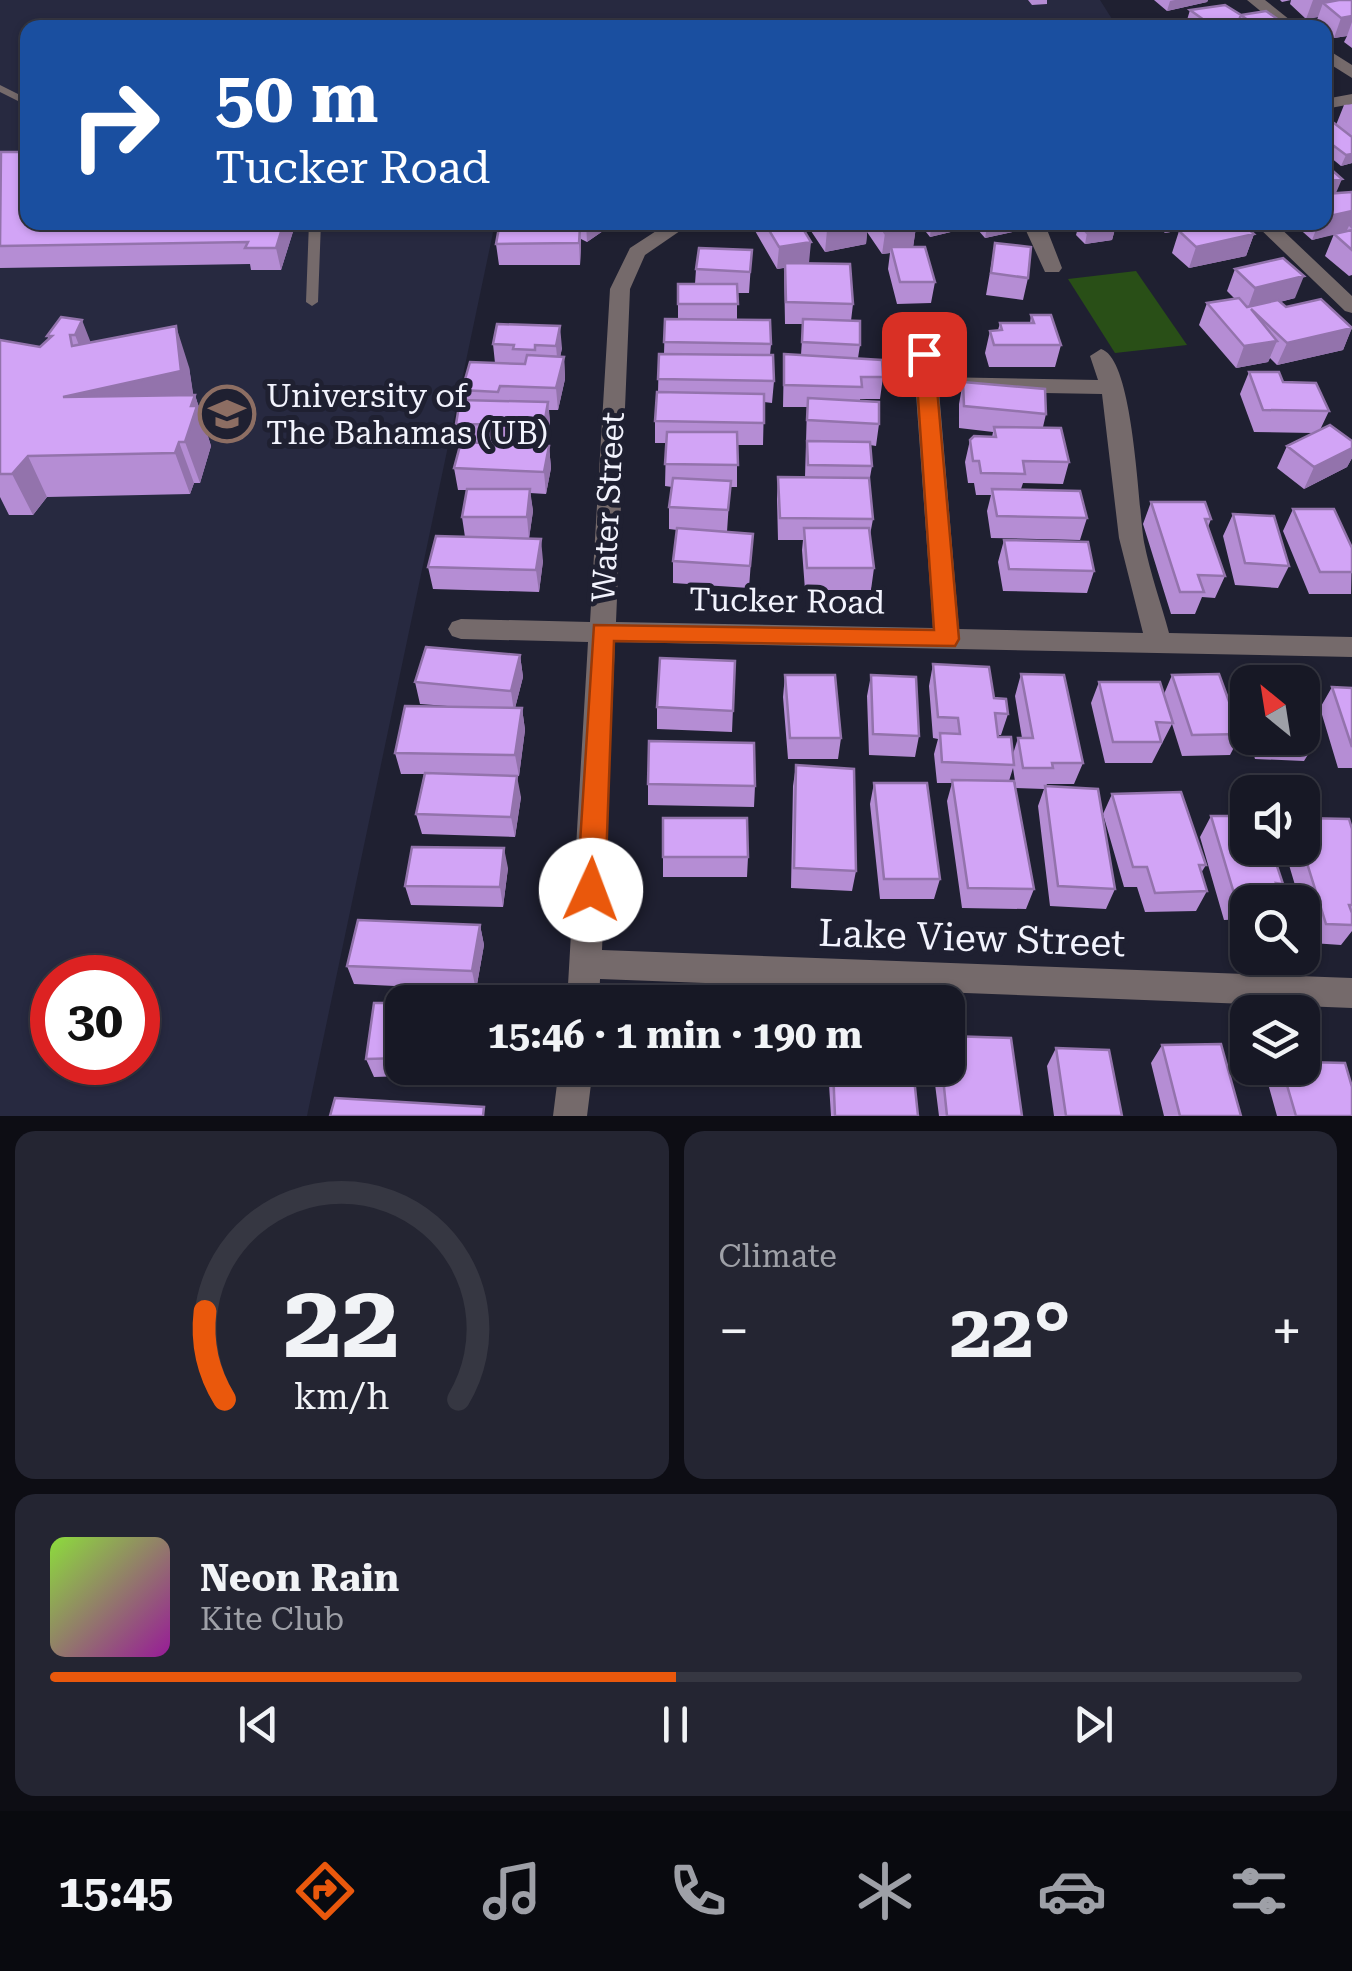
<!DOCTYPE html>
<html lang="en">
<head>
<meta charset="utf-8">
<style>
	:root { --surface:#171825; --page:#242532; --text:#f1f3f6; --muted:#9ea0a7; --line:#363742; --accent:#ea580c }
	body { margin:0; font-family:"Roboto Serif",serif; background:var(--page); color:var(--text); height:100vh; display:flex; flex-direction:column; font-size:38px; white-space:nowrap }
	* { box-sizing:border-box; margin:0 }
	p { font-size:32px; color:var(--muted) }
	.icon { flex:none; width:55px; height:55px; fill:none; stroke:currentColor; stroke-width:2; stroke-linecap:round; stroke-linejoin:round }
	.map { position:relative; height:1116px; overflow:hidden }
	.panel { display:flex; flex-direction:column; gap:15px; padding:15px; background:#0d0d14; flex:1 }
	.panel>* { flex:none }
	.hud { position:absolute; left:20px; top:20px; width:1312px; height:210px; border-radius:20px; box-shadow:0 2px 8px #0004,0 0 0 2px var(--line); background:#1a4fa0; color:#fff; overflow:hidden }
	.needle { width:65px; rotate:330deg }
	.buttons { position:absolute; left:1230px; top:665px; display:grid; gap:20px }
	.buttons a { display:grid; place-items:center; width:90px; height:90px; border-radius:20px; background:var(--surface); box-shadow:0 2px 8px #0004,0 0 0 2px var(--line); font-size:50px }
	.speed { position:absolute; left:30px; top:955px; display:flex; gap:20px; font-size:50px; font-weight:700; text-align:center }
	.speed>* { display:grid; place-content:center; width:130px; height:130px; border-radius:50%; background:var(--surface); box-shadow:0 2px 8px #0004,0 0 0 2px var(--line); line-height:1 }
	.speed .limit { border:15px solid #d22; background:#fff; color:#111 }
	.pin { position:absolute; display:grid; place-items:center; width:85px; height:85px; color:#fff; margin:-42px; border-radius:20px; box-shadow:0 5px 15px #0006 }
	.me { position:absolute; width:110px; margin:-55px; rotate:2deg; stroke-linejoin:round; filter:drop-shadow(0 0 8px #0008) }
	.turn { display:flex; align-items:center; gap:35px; height:210px; padding:0 30px; font-size:45px }
	.turn .icon { width:130px; height:130px; stroke-width:2.5 }
	.turn b { display:block; font-size:70px; line-height:85px }
	.big { font-size:75px; font-weight:700; line-height:1.1 }
	.panel .card { flex:1; display:flex; flex-direction:column; justify-content:center; gap:15px; min-width:0; padding:0 35px; border-radius:20px; background:var(--page) }
	.panel .dial { align-items:center; gap:0 }
	.dial svg { height:260px; overflow:visible; fill:none; stroke:var(--line); stroke-width:7; stroke-linecap:round; text-anchor:middle }
	.dial text { fill:var(--text); stroke:none }
	.song { display:flex; align-items:center; gap:30px }
	.cover { width:120px; height:120px; border-radius:15px; background:linear-gradient(135deg,hsl(90 70% 55%),hsl(300 70% 35%)) }
	.played { height:10px; border-radius:5px; background:linear-gradient(90deg,var(--accent) 50%,var(--line) 50%) }
	.keys { display:flex; justify-content:space-around; direction:ltr }
	.heat { display:flex; justify-content:space-between; align-items:center; font-size:55px; direction:ltr }
	.panel .tiles { flex:1; display:grid; gap:15px; grid-template-columns:1fr 1fr }
	.card:last-child { grid-column:span 2 }
	.trip { position:absolute; left:385px; top:985px; width:580px; height:100px; border-radius:20px; background:var(--surface); box-shadow:0 2px 8px #0004,0 0 0 2px var(--line); font-weight:700; line-height:100px; text-align:center }
	.menu { display:flex; height:160px; justify-content:space-around; align-items:center; background:#090a0f; color:var(--muted) }
	.menu .icon { width:70px; height:70px }
	.menu .current { color:var(--accent) }
	.menu b { font-size:45px; color:var(--text) }
	.map>svg:first-child { display:block }
	.built { fill:#272940; fill-rule:evenodd }
	.green { fill:#294f17 }
	.lines { fill:none; stroke-linecap:round; stroke-linejoin:round }
	.service { fill:#756a6b; fill-rule:evenodd }
	.minor { fill:#756a6b; fill-rule:evenodd }
	.wall { fill:#b58dd4 }
	.shaded-wall { fill:#9373ac }
	.building { fill:#d2a4f6; stroke:#9373ac; stroke-width:2.5 }
	.route { fill:#ea580c; stroke:#983908; stroke-width:2.5 }
	.labels { text-anchor:middle; stroke-width:10; stroke-linejoin:round; paint-order:stroke }
	.poi-label { font-size:32px; fill:#f2f3fd; stroke:#1f2031; text-anchor:start }
	.street-label { font-size:32px; fill:#f2f3fd; stroke:#1f2031 }
	.near-street-label { font-size:38px; fill:#f2f3fd; stroke:#1f2031 }
</style>
</head>
<body>
<div class="map">
<svg width="1352" height="1116" viewBox="0 0 1352 1116">
	<rect width="100%" height="100%" fill="#1f2031"/>
	<!-- built -->
	<path class="built" d="M0,0H1100L1117,27L28,28V222L495,223L307,1116H0ZM52,978H138V1062H52Z"/>
	<!-- green -->
	<path class="green" d="M1136,271L1187,345L1115,353L1068,279Z"/>
	<g class="lines">
		<!-- service -->
		<path class="service" d="M0,85L28,99V106L0,92Z
			M309,222H321L318,302L312,306L306,302Z"/>
		<!-- minor -->
		<path class="minor" d="M1247,0H1265L1300,28H1281Z
			M1325,48L1352,65V78L1325,61Z
			M1352,94V104L1325,109V99Z
			M670,222H693L645,255L630,289L616,622L933,628L913,353L916,348H932L937,377L1098,380L1090,356L1101,349C1134,358 1138,507 1144,542C1150,573 1161,603 1169,633L1352,637V657L615,642L602,950L1352,978V1008L600,979L599,1002H567L588,642L461,639L452,636L448,629L452,622L461,619L590,622L610,289L630,248ZM939,391L1102,394L1119,538L1143,633L959,629Z
			M1022,222H1042L1046,227L1062,268L1059,272H1045Z
			M1253,222H1274L1352,296V313L1345,311Z
			M559,1068H593L587,1116H553Z"/>
	</g>
	<!-- wall -->
	<path class="wall" d="M1028,0H1047V4L1032,5Z
		M1154,0H1208L1207,2L1167,11Z
		M1280,0H1352V48L1344,42L1347,36L1334,38L1325,30V28H1322L1316,22L1318,17L1306,19L1290,4L1291,0L1282,2Z
		M1190,10L1241,15L1290,28H1198L1187,20Z
		M1352,104V163L1341,166L1330,157L1326,165L1336,193L1352,192V275L1349,276L1325,256L1334,234L1312,240L1295,225L1296,222H1325V125H1336L1344,105Z
		M0,153L28,222H296L281,270H251L250,264L0,268Z
		M500,222H525L526,228H555L545,222H616L587,242L581,239L580,265H499L496,244Z
		M755,222H799L809,263L853,304L851,321L860,345L858,358L883,377L880,399H860V401L879,424L876,446L870,445L872,466L869,483L873,519L870,535L874,568L871,590H805L802,550L803,540H778L777,499L778,477H805L807,407H783L784,354L801,355L803,324H785L784,268L777,269L754,229Z
		M807,222H913L916,227L913,247L935,282L931,303L897,304L888,269L890,253L882,254L867,232L866,244L825,252L807,225Z
		M918,222H960L959,230L930,237Z
		M971,222H1019L1017,231L985,238Z
		M1154,222H1209L1208,225L1165,233Z
		M1079,224L1115,229L1112,240L1085,244L1076,235Z
		M1179,231L1254,234L1246,256L1189,268L1172,253Z
		M995,243L1028,278L1023,300L986,295Z
		M752,250L749,293H737V320L771,344L770,355L774,381L772,403L764,402L763,445H737V487H730L727,532L753,534L749,588L673,583V561L677,530L669,529V507L672,487L665,486L666,443H655V421L658,392L659,354H664L665,319H678V284H695L696,269Z
		M1235,269L1295,298L1280,302L1286,307L1352,327L1343,350L1277,365L1270,358L1268,362L1236,368L1199,325L1207,303L1235,299L1227,291Z
		M1031,315L1061,345L1055,367H989L985,353L990,331L998,330L1000,323H1030Z
		M61,317L90,342L189,367L193,395H195L211,446L200,483H194L190,494L47,497L33,515H9L0,497V340L40,347L49,339L47,336Z
		M497,324L562,348L560,357H564L565,379L558,410H549L550,424L547,446H549L551,468L546,494L530,493L533,511L529,538L543,561L539,592L433,589L428,567L465,537L462,517L467,490H458L454,468L460,446L456,424L464,401L462,390L495,363L493,344Z
		M1249,372L1283,382L1329,411L1320,430L1352,441V458L1347,467L1304,489L1277,468L1287,446L1313,433L1254,432L1240,394Z
		M963,382L1046,414L1043,427L1069,462L1063,484L1023,483L1021,489L1087,518L1080,540L991,538L987,511L991,495H976L974,483H968L965,462L970,440L992,437L993,432L959,428V404Z
		M1151,502L1211,519L1208,527L1225,576L1215,598L1202,597L1195,614H1171L1143,524Z
		M1293,509L1352,548L1351,594H1309L1283,531Z
		M1233,514L1289,566L1278,588L1235,585L1223,536Z
		M1004,540L1094,571L1087,593L1003,591L998,562Z
		M520,655L523,677L515,708H522L525,730L519,776L476,775L521,797L515,837L422,834L416,814L424,774H401L395,753L461,707L420,704L415,682Z
		M735,661L732,732L657,729V707Z
		M933,664L994,698L1008,714L1001,735H997L998,737L1013,754L1018,738H1022L1015,696L1021,674L1083,763L1074,784H1047L1046,786L1115,889L1106,909L1050,906L1038,806L1044,789L1016,788L1013,768L1009,781L1034,889L1026,909L962,908L947,801L952,783H937L934,754L938,739L933,738L929,686Z
		M785,675L841,738L838,759H788L783,697Z
		M871,675L919,736L915,757L869,755L867,696Z
		M1172,675L1241,734L1230,755L1182,756L1172,724L1152,763H1105L1091,703L1099,682L1164,694Z
		M1248,676L1298,682H1248V733L1237,697Z
		M1332,687L1352,688V768H1338L1320,708Z
		M1249,738H1302L1317,740L1304,761L1255,759Z
		M796,765L856,871L852,891L791,888L793,786Z
		M874,783L940,879L934,899H880L870,804Z
		M648,784L755,786L754,807L648,805Z
		M1112,794L1206,865L1201,873L1207,891L1196,911L1145,912L1137,887H1124L1103,814Z
		M1211,816L1283,884L1279,890L1282,899L1280,902H1248V919L1224,920L1200,837Z
		M663,818L748,857L747,877H663Z
		M1352,829V931L1341,945L1312,943L1302,912V902H1300L1284,848H1302Z
		M508,868L503,907L411,905L405,886Z
		M480,925L484,945L476,990L354,984L347,966Z
		M402,1003V1068H473L472,1074L374,1077L366,1059Z
		M1162,1045L1241,1116H1164L1151,1063Z
		M1056,1048L1122,1116H1054L1047,1066Z
		M828,1068H913L918,1116H831Z
		M933,1068H948L1022,1116H939Z
		M1276,1068H1302L1352,1116H1277L1267,1080Z"/>
	<!-- shaded-wall -->
	<path class="shaded-wall" d="M1175,0H1208L1207,2L1167,11L1170,1Z
		M1313,0H1352L1323,3L1318,17L1306,19Z
		M1352,16V22L1347,36L1334,38L1341,18Z
		M1239,20L1237,28L1231,24L1230,28H1210L1211,25Z
		M1332,139L1333,147L1325,168V140Z
		M1352,154V163L1341,166L1346,155Z
		M1342,179L1333,200L1325,201V182Z
		M1352,211V229L1349,226L1346,232L1312,240L1319,222H1325V217Z
		M284,222H296L281,270L276,248Z
		M586,222H616L587,242Z
		M947,222H960L959,230L930,237L931,226Z
		M988,222H1019L1017,231L985,238Z
		M1168,222H1209L1208,225L1165,233Z
		M868,223L866,244L825,252L827,230Z
		M580,227L581,249L580,265L579,243Z
		M916,227L913,248L891,247L890,253L882,254L885,233Z
		M1115,229L1112,240L1085,244L1087,233Z
		M1254,234L1246,256L1189,268L1196,247Z
		M811,242L809,263L777,269L779,247Z
		M1304,276L1295,298L1247,310L1255,288Z
		M82,320L98,361L91,376L75,335Z
		M176,326L189,367L194,399L195,395L211,446L200,483L185,442L63,397Z
		M560,326L562,348L558,368L556,346Z
		M1352,328L1343,350L1277,365L1287,343Z
		M1277,341L1268,362L1236,368L1244,346Z
		M564,357L565,379L558,410L556,388Z
		M548,402L550,424L547,448L544,425Z
		M179,442L194,483L190,494L175,453Z
		M549,446L551,468L546,494L544,472Z
		M1352,448V458L1347,467L1304,489L1314,467Z
		M28,456L47,497L33,515L12,474Z
		M530,489L533,511L529,539L527,517Z
		M541,539L543,561L539,592L536,570Z
		M520,655L523,677L514,712L511,691Z
		M522,708L525,730L519,776L515,755Z
		M517,776L521,797L515,837L511,817Z
		M504,848L508,868L503,907L500,887Z
		M480,925L484,945L476,990L472,971Z"/>
	<!-- building -->
	<path class="building" d="M1339,0H1352V16L1341,18L1323,3Z
		M1225,5L1241,15L1239,20L1211,25L1190,10Z
		M1266,11L1290,28H1235L1231,24L1249,21L1241,15Z
		M1334,123L1352,137V154L1346,155L1330,143L1332,139L1325,133V125Z
		M1325,140L1333,147L1325,148Z
		M1,152H28V222H284L276,248H245L248,242L0,246Z
		M1325,164L1342,179L1325,182Z
		M1352,192V211L1325,217V194Z
		M500,222H523V228L580,227L579,243L496,244Z
		M764,222H799L811,242L779,247Z
		M822,222H868V223L827,230Z
		M878,222H913L916,227L885,233Z
		M1085,222H1109L1115,229L1087,233L1079,224Z
		M1219,222H1241L1254,234L1196,247L1179,231Z
		M1352,230V250L1334,234Z
		M995,243L1031,247L1028,278L991,273Z
		M891,247H925L935,282H900Z
		M699,248L752,250L750,272L696,269Z
		M1283,258L1304,276L1255,288L1235,269Z
		M785,263L850,264L853,304L786,302Z
		M678,284H737L738,304H678Z
		M1239,298L1247,307L1278,300L1286,307L1321,299L1352,328L1287,343L1251,309L1277,341L1244,346L1207,303Z
		M1031,315H1051L1061,345H994L990,331L1002,330L1000,323H1034Z
		M61,317L82,320L75,335H70L72,346L176,326L181,371L63,397L195,395L191,406H197L185,442H179L175,453L28,456L12,474H0V340L40,347L52,336H47Z
		M665,319L770,320L771,344L664,342Z
		M803,319L860,321V345L802,342Z
		M497,324L560,326L556,346L535,345V350L513,349L514,345L493,344Z
		M659,354L773,355L774,381L658,379Z
		M784,354L882,360L883,377H861L862,387L784,385Z
		M527,355L564,357L556,388L500,386L498,392L462,390L470,362L525,364Z
		M1249,372H1279L1283,382L1316,383L1329,411L1263,410Z
		M963,382L1045,389L1046,414L964,406Z
		M657,392L764,394V423L655,421Z
		M808,398L879,402V424L807,420Z
		M460,400L548,402L544,425L456,424Z
		M1330,425L1352,441V448L1314,467L1287,446Z
		M994,427L1061,428L1069,462L1023,461L1025,474L981,473L979,461H973L970,440L974,436L996,437Z
		M667,432H737L738,465L665,464Z
		M807,441L870,442L872,466L808,465Z
		M461,442L549,446L544,472L454,468Z
		M778,477L869,478L873,519L780,518Z
		M673,478L731,481L728,510L669,507Z
		M467,489H530L527,517H462Z
		M992,489L1080,491L1087,518L997,516Z
		M1151,502H1205L1211,519H1205L1225,576L1198,575L1204,592H1180Z
		M1293,509H1334L1352,548V572H1320Z
		M1233,514L1274,516L1289,566L1245,563Z
		M677,528L753,534L750,566L673,561Z
		M804,528H869L874,568H807Z
		M436,536L541,539L536,570L428,567Z
		M1004,540L1088,542L1094,571L1009,569Z
		M426,647L520,655L511,691L415,682Z
		M660,658L735,661L733,711L657,707Z
		M933,664L989,667L994,698L1006,699L1008,714L995,713L998,737H1011L1014,765L942,762L940,733L960,734L958,718L938,717Z
		M1021,674L1064,675L1083,763H1052L1053,768H1023L1018,738H1033Z
		M1219,674L1241,734L1192,735L1172,675Z
		M785,675H835L841,738H790Z
		M871,675L916,677L919,736L873,734Z
		M1248,676L1296,677L1298,682H1250Z
		M1099,682H1160L1173,723L1156,722L1161,742H1113Z
		M1332,687L1352,688V747Z
		M1302,696L1317,740L1266,738H1302Z
		M405,706L522,708L515,755L395,753Z
		M649,741L754,743L755,786L648,784Z
		M796,765L854,769L856,871L794,868Z
		M425,773L517,776L511,817L416,814Z
		M952,780L1014,781L1034,889L968,888Z
		M874,783H927L940,879H884Z
		M1045,786L1098,789L1115,889L1058,886Z
		M1181,792L1206,865H1199L1207,891L1155,893L1147,867H1133L1112,794Z
		M1211,816H1248V848H1271L1283,884L1276,883L1282,899L1236,900Z
		M663,818H747L748,857H663Z
		M1302,818L1349,819L1352,829V905H1349L1352,913V925L1326,924L1302,847Z
		M412,847L504,848L500,887L405,886Z
		M358,920L480,925L472,971L347,966Z
		M374,1003H402V1058L366,1059Z
		M948,1036L1011,1038L1022,1116H947L942,1068H948Z
		M1221,1044L1241,1116H1180L1162,1045Z
		M1056,1048L1109,1050L1122,1116H1066Z
		M1302,1062L1345,1063L1352,1087V1116H1296L1282,1068H1302Z
		M833,1068H913L918,1116H835Z
		M335,1098L484,1107L483,1116H330Z"/>
	<!-- route -->
	<path class="route" d="M924,347L934,354L959,639L955,646L614,641L605,890L601,899L591,902L581,899L577,890L594,625L934,630L915,354Z"/>
	<!-- icons -->
	<defs>
		<g id="university-ring" transform="scale(2.875)"><circle r="9.5" fill="#1f2031" stroke="#8d6e63" stroke-width="1.5"/><path d="M0-5L7-2L0 1L-7-2ZM-4 1L0 2.5L4 1V4Q0 6-4 4Z" fill="#8d6e63"/></g>
	</defs>
	<g fill-rule="evenodd">
		<use href="#university-ring" x="227" y="414"/>
	</g>
	<g class="labels">
		<!-- poi labels -->
		<g class="poi-label">
			<text x="266" y="407">University of<tspan x="266" dy="37">The Bahamas (UB)</tspan></text>
		</g>
		<!-- street labels -->
		<g class="street-label">
			<text transform="translate(608 507) rotate(-87)" y="11">Water Street</text>
			<text transform="translate(787 601) rotate(1)" y="11">Tucker Road</text>
		</g>
		<!-- near-street labels -->
		<g class="near-street-label">
			<text transform="translate(972 938) rotate(2)" y="13">Lake View Street</text>
		</g>
	</g>
</svg>
<div class="buttons">
<a><svg class="needle" viewBox="-14 -14 28 28"><path d="M0-13l5 13h-10z" fill="#e53935"/><path d="M0 13l5-13h-10z" fill="#9ea0a7"/></svg></a>
<a><svg class="icon" aria-label="sound" viewBox="0 0 24 24"><path d="M4 9h4l5-4v14l-5-4H4zM17 9q2 3 0 6"/></svg></a>
<a><svg class="icon" aria-label="search" viewBox="0 0 24 24"><circle cx="10" cy="10" r="6"/><path d="M15 15l6 6"/></svg></a>
<a><svg class="icon" aria-label="layers" viewBox="0 0 24 24"><path d="M12 4l9 5-9 5-9-5zM3 14l9 5 9-5"/></svg></a>
</div>
<div class="speed"><div class="limit">30</div></div>
<div class="pin" style="left:924px;top:354px;background:#d93025"><svg class="icon" aria-label="arrive" viewBox="0 0 24 24"><path d="M6 21V4h12l-3 4 3 4H6"/></svg></div>
<svg class="me" style="left:591px;top:890px" viewBox="-20 -20 40 40"><circle r="19" fill="#fff"/><path d="M0-13L10 11 0 6-10 11z" fill="#ea580c"/></svg>
<div class="trip">15:46 · 1 min · 190 m</div>
<div class="hud">
<div class="turn"><svg class="icon" aria-label="right" viewBox="0 0 24 24"><path d="M7 20v-9h11M14 6l5 5-5 5"/></svg><div><b>50 m</b>Tucker Road</div></div>
</div>
</div>
<section class="panel">
<div class="tiles">
<div class="card dial"><svg viewBox="0 0 100 80">
<path d="M14 69A42 42 0 1 1 86 69"/>
<path d="M14 69A42 42 0 0 1 8 42" stroke="#ea580c"/>
<text x="50" y="56" font-size="32" font-weight="700">22</text>
<text x="50" y="72" font-size="11">km/h</text>
</svg></div>
<div class="card"><p>Climate</p>
<div class="heat"><a>−</a><b class="big">22°</b><a>+</a></div>
</div>
<div class="card">
<div class="song"><i class="cover"></i><div><b>Neon Rain</b><p>Kite Club</p></div></div>
<div class="played"></div>
<div class="keys"><svg class="icon" aria-label="previous" viewBox="0 0 24 24"><path d="M18 5L8 12l10 7zM5 5v14"/></svg><svg class="icon" aria-label="pause" viewBox="0 0 24 24"><path d="M8 5v14M16 5v14"/></svg><svg class="icon" aria-label="next" viewBox="0 0 24 24"><path d="M6 5l10 7-10 7zM19 5v14"/></svg></div>
</div>
</div>
</section>
<nav class="menu">
<b>15:45</b>
<svg class="icon current" aria-label="directions" viewBox="0 0 24 24"><path d="M12 3l9 9-9 9-9-9zM9 14v-3h6M13 9l2 2-2 2"/></svg>
<svg class="icon" aria-label="music" viewBox="0 0 24 24"><path d="M9 18V5l10-2v13"/><circle cx="6" cy="18" r="3"/><circle cx="16" cy="16" r="3"/></svg>
<svg class="icon" aria-label="phone" viewBox="0 0 24 24"><path d="M5 4h4l2 5-3 2q2 4 5 5l2-3 5 2v4C11 20 4 13 5 4z"/></svg>
<svg class="icon" aria-label="climate" viewBox="0 0 24 24"><path d="M12 3v18M4 7l16 10M4 17L20 7"/></svg>
<svg class="icon" aria-label="car" viewBox="0 0 24 24"><path d="M5 17H2v-5l4-1 3-4h7l3 4 3 1v5h-3M9 17h6M6 11h13"/><circle cx="7" cy="17" r="2"/><circle cx="17" cy="17" r="2"/></svg>
<svg class="icon" aria-label="filters" viewBox="0 0 24 24"><path d="M4 7h16M4 17h16"/><circle cx="9" cy="7" r="2"/><circle cx="15" cy="17" r="2"/></svg>
</nav>
</body>
</html>
